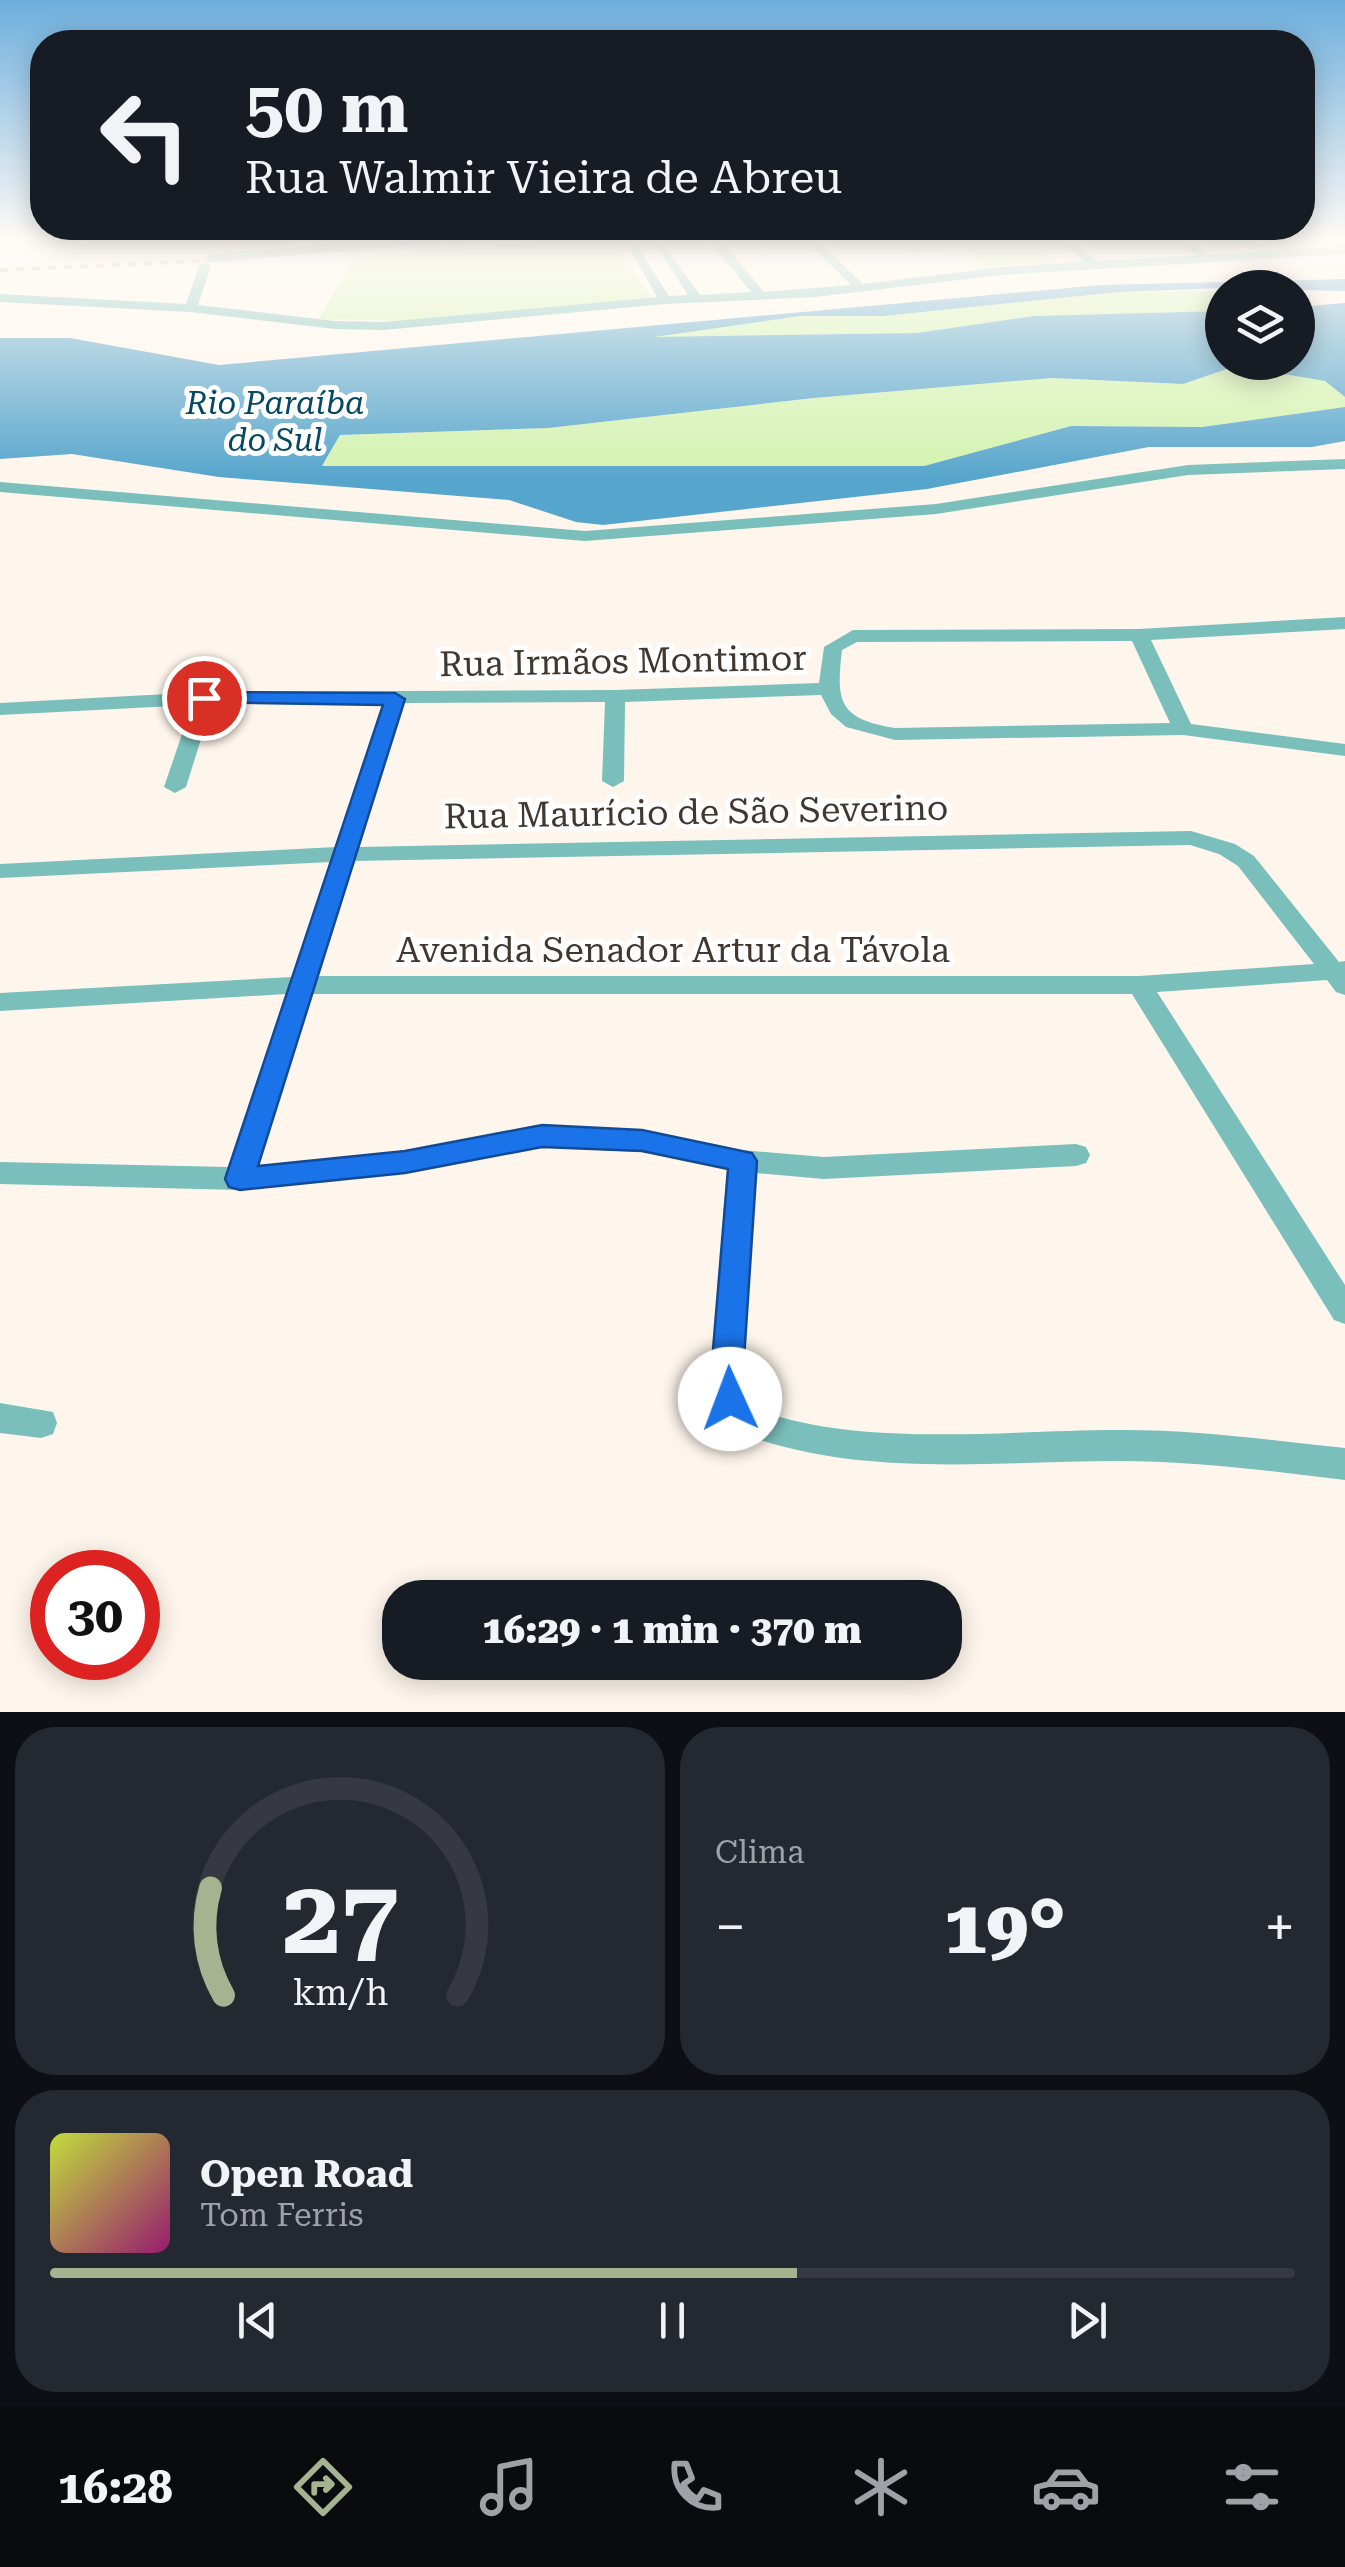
<!DOCTYPE html>
<html lang="pt">
<head>
<meta charset="utf-8">
<style>
	:root { --surface:#171b24; --page:#242831; --text:#f1f3f6; --muted:#9ea1a6; --line:#363941; --accent:#a6b390 }
	body { margin:0; font-family:"Roboto Serif",serif; background:var(--page); color:var(--text); height:100vh; display:flex; flex-direction:column; font-size:38px; white-space:nowrap }
	* { box-sizing:border-box; margin:0 }
	p { font-size:32px; color:var(--muted) }
	.icon { flex:none; width:55px; height:55px; fill:none; stroke:currentColor; stroke-width:2; stroke-linecap:round; stroke-linejoin:round }
	.map { position:relative; height:1712px; overflow:hidden }
	.drawer { display:flex; flex-direction:column; gap:15px; padding:15px; background:#0d0f14; flex:1 }
	.drawer>* { flex:none }
	.hud { position:absolute; left:30px; top:30px; width:1285px; height:210px; border-radius:40px; box-shadow:0 5px 25px #0003; background:#171b24; color:var(--text); overflow:hidden }
	.controls { position:absolute; left:1205px; top:270px; display:grid; gap:20px }
	.controls a { display:grid; place-items:center; width:110px; height:110px; border-radius:50%; background:var(--surface); box-shadow:0 5px 25px #0003; font-size:50px }
	.speed { position:absolute; left:30px; top:1550px; display:flex; gap:20px; font-size:50px; font-weight:700; text-align:center }
	.speed>* { display:grid; place-content:center; width:130px; height:130px; border-radius:50%; background:var(--surface); box-shadow:0 5px 25px #0003; line-height:1 }
	.speed .limit { border:15px solid #d22; background:#fff; color:#111 }
	.pin { position:absolute; display:grid; place-items:center; width:85px; height:85px; color:#fff; margin:-42px; border:5px solid #fff; border-radius:50%; box-shadow:0 2px 10px #0007 }
	.me { position:absolute; width:110px; margin:-55px; rotate:358deg; stroke-linejoin:round; filter:drop-shadow(0 0 8px #0008) }
	.turn { display:flex; align-items:center; gap:35px; height:210px; padding:0 50px; font-size:45px }
	.turn .icon { width:130px; height:130px; stroke-width:2.5 }
	.turn b { display:block; font-size:70px; line-height:85px }
	.big { font-size:75px; font-weight:800; line-height:1.1 }
	.drawer .tile { flex:1; display:flex; flex-direction:column; justify-content:center; gap:15px; min-width:0; padding:0 35px; border-radius:40px; background:var(--page) }
	.drawer .dial { align-items:center; gap:0 }
	.dial svg { height:260px; overflow:visible; fill:none; stroke:var(--line); stroke-width:7; stroke-linecap:round; text-anchor:middle }
	.dial text { fill:var(--text); stroke:none }
	.song { display:flex; align-items:center; gap:30px }
	.cover { width:120px; height:120px; border-radius:15px; background:linear-gradient(135deg,hsl(70 70% 55%),hsl(320 70% 35%)) }
	.played { height:10px; border-radius:5px; background:linear-gradient(90deg,var(--accent) 60%,var(--line) 60%) }
	.keys { display:flex; justify-content:space-around; direction:ltr }
	.heat { display:flex; justify-content:space-between; align-items:center; font-size:55px; direction:ltr }
	.drawer .tiles { flex:1; display:grid; gap:15px; grid-template-columns:1fr 1fr }
	.tile:last-child { grid-column:span 2 }
	.trip { position:absolute; left:382px; top:1580px; width:580px; height:100px; border-radius:40px; background:var(--surface); box-shadow:0 5px 25px #0003; font-weight:800; line-height:100px; text-align:center }
	.menu { display:flex; height:160px; justify-content:space-around; align-items:center; background:#090b0e; color:var(--muted) }
	.menu .icon { width:70px; height:70px }
	.menu .on { color:var(--accent) }
	.menu b { font-size:45px; color:var(--text) }
	.map>svg:first-child { display:block }
	.green { fill:#d2f3af }
	.water { fill:#56a5cc }
	.lines { fill:none; stroke-linecap:round; stroke-linejoin:round }
	.street { fill:#7abfbc; fill-rule:evenodd }
	.rail { stroke:#a8a096; stroke-width:4; stroke-dasharray:8 8; stroke-linecap:butt }
	.route { fill:#1a73e8; stroke:#114b97; stroke-width:2.5 }
	.labels { text-anchor:middle; stroke-width:10; stroke-linejoin:round; paint-order:stroke }
	.far-water-label { font-size:32px; font-style:italic; fill:#044863; stroke:#fff }
	.street-label { font-size:35px; fill:#40372e; stroke:#fff }
</style>
</head>
<body>
<div class="map">
<svg width="1345" height="1712" viewBox="0 0 1345 1712">
	<rect width="100%" height="100%" fill="#fef6ec"/>
	<!-- green -->
	<path class="green" d="M560,240H613L651,297L404,321L319,319L353,258Z
		M894,240H1036L1054,262L985,266L965,249L909,253Z
		M1222,291V311L1034,316L917,333L643,338L800,316H883L1119,292Z
		M1236,366L1325,381L1345,397V407L1201,427L1071,426L924,466L322,467L340,435L548,428L814,398L1052,378L1183,384Z"/>
	<!-- water -->
	<path class="water" d="M1345,279V291L1222,288L1119,292L883,316H800L654,337L917,333L1034,316L1222,311V362H1298V307L1345,303V397L1325,381L1236,366L1183,384L1052,378L814,398L548,428L340,435L322,466H924L1071,426L1202,427L1345,407V441L1312,447H1149L927,489L603,525L576,522L509,500L219,477L72,454L0,459V338H70L219,365L1101,285Z"/>
	<g class="lines">
		<!-- street -->
		<path class="street" d="M391,240H435L429,243L212,262L206,258L212,254Z
			M625,240H633L669,296L688,295L656,246L662,242L700,295L751,292L709,240H721L764,292L851,285L805,240H817L863,284L1001,267L1084,262L1058,240H1071L1098,261L1196,256L1178,240H1191L1210,255L1345,246V254L1001,275L815,297L665,304L384,330L335,329L191,312L0,302V294L186,304L199,266L205,262L211,266L198,305L335,321L384,322L657,297Z
			M1345,459V469L1188,475L936,514L585,541L0,492V482L585,531L936,504L1188,465Z
			M1345,617V629L1151,640L1191,724L1345,744V756L1183,735L895,740L846,727L831,714L821,695L625,702L624,781L613,787L602,781L605,702L404,703L358,847L1191,831L1235,844L1254,856L1339,962L1345,961V995L1336,992L1327,980L1157,992L1345,1285V1324L1334,1320L1132,994H312L257,1166L405,1151L542,1125L642,1130L742,1150L824,1157L1076,1144L1086,1147L1090,1155L1086,1163L1076,1166L824,1179L755,1173L743,1374L752,1407C853,1449 1007,1430 1116,1430C1193,1429 1269,1440 1345,1448V1480C1270,1471 1194,1461 1118,1461C988,1461 850,1480 728,1428L711,1374L727,1169L642,1152L542,1147L405,1173L239,1190L0,1184V1162L229,1167L286,994L0,1011V993L292,977L331,862L0,878V864L336,847L384,703L212,704L186,787L175,793L164,787L192,705L0,715V703L204,692L615,690L819,683L824,647L853,630L1139,629ZM1132,641L1170,723L895,728C838,719 836,701 842,650L857,642ZM1190,845L1219,854L1238,866L1314,964L1139,976H317L354,861Z
			M0,1403L53,1412L57,1423L53,1434L41,1438L0,1433Z"/>
		<!-- rail -->
		<path class="rail" d="M0,270L198,261L466,240"/>
	</g>
	<!-- sky -->
	<linearGradient id="sky" x2="0" y2="1"><stop stop-color="#6daedd"/><stop offset="0.5" stop-color="#fffbf6"/><stop offset="1" stop-color="#fffbf6" stop-opacity="0"/></linearGradient>
	<rect width="1345" height="479" fill="url(#sky)"/>
	<!-- route -->
	<path class="route" d="M204,692L395,693L405,699L258,1166L405,1151L542,1125L642,1130L752,1153L757,1161L743,1374L747,1399L742,1410L730,1414L719,1410L711,1374L728,1169L642,1151L542,1147L405,1173L240,1190L229,1187L225,1179L383,705L197,702V694Z"/>
	<g class="labels">
		<!-- far-water labels -->
		<g class="far-water-label">
			<text x="275" y="414">Rio Paraíba<tspan x="275" dy="37">do Sul</tspan></text>
		</g>
		<!-- street labels -->
		<g class="street-label">
			<text transform="translate(623 661) rotate(-1)" y="12">Rua Irmãos Montimor</text>
			<text transform="translate(696 812) rotate(-1)" y="12">Rua Maurício de São Severino</text>
			<text x="673" y="962">Avenida Senador Artur da Távola</text>
		</g>
	</g>
</svg>
<div class="controls">
<a><svg class="icon" aria-label="layers" viewBox="0 0 24 24"><path d="M12 4l9 5-9 5-9-5zM3 14l9 5 9-5"/></svg></a>
</div>
<div class="speed"><div class="limit">30</div></div>
<div class="pin" style="left:204px;top:698px;background:#d93025"><svg class="icon" aria-label="arrive" viewBox="0 0 24 24"><path d="M6 21V4h12l-3 4 3 4H6"/></svg></div>
<svg class="me" style="left:730px;top:1399px" viewBox="-20 -20 40 40"><circle r="19" fill="#fff"/><path d="M0-13L10 11 0 6-10 11z" fill="#1a73e8"/></svg>
<div class="trip">16:29 · 1 min · 370 m</div>
<div class="hud">
<div class="turn"><svg class="icon" aria-label="left" viewBox="0 0 24 24"><path d="M17 20v-9H6M10 6l-5 5 5 5"/></svg><div><b>50 m</b>Rua Walmir Vieira de Abreu</div></div>
</div>
</div>
<section class="drawer">
<div class="tiles">
<div class="tile dial"><svg viewBox="0 0 100 80">
<path d="M14 69A42 42 0 1 1 86 69"/>
<path d="M14 69A42 42 0 0 1 10 36" stroke="#a6b390"/>
<text x="50" y="56" font-size="32" font-weight="700">27</text>
<text x="50" y="72" font-size="11">km/h</text>
</svg></div>
<div class="tile"><p>Clima</p>
<div class="heat"><a>−</a><b class="big">19°</b><a>+</a></div>
</div>
<div class="tile">
<div class="song"><i class="cover"></i><div><b>Open Road</b><p>Tom Ferris</p></div></div>
<div class="played"></div>
<div class="keys"><svg class="icon" aria-label="previous" viewBox="0 0 24 24"><path d="M18 5L8 12l10 7zM5 5v14"/></svg><svg class="icon" aria-label="pause" viewBox="0 0 24 24"><path d="M8 5v14M16 5v14"/></svg><svg class="icon" aria-label="next" viewBox="0 0 24 24"><path d="M6 5l10 7-10 7zM19 5v14"/></svg></div>
</div>
</div>
</section>
<nav class="menu">
<b>16:28</b>
<svg class="icon on" aria-label="directions" viewBox="0 0 24 24"><path d="M12 3l9 9-9 9-9-9zM9 14v-3h6M13 9l2 2-2 2"/></svg>
<svg class="icon" aria-label="music" viewBox="0 0 24 24"><path d="M9 18V5l10-2v13"/><circle cx="6" cy="18" r="3"/><circle cx="16" cy="16" r="3"/></svg>
<svg class="icon" aria-label="phone" viewBox="0 0 24 24"><path d="M5 4h4l2 5-3 2q2 4 5 5l2-3 5 2v4C11 20 4 13 5 4z"/></svg>
<svg class="icon" aria-label="climate" viewBox="0 0 24 24"><path d="M12 3v18M4 7l16 10M4 17L20 7"/></svg>
<svg class="icon" aria-label="car" viewBox="0 0 24 24"><path d="M5 17H2v-5l4-1 3-4h7l3 4 3 1v5h-3M9 17h6M6 11h13"/><circle cx="7" cy="17" r="2"/><circle cx="17" cy="17" r="2"/></svg>
<svg class="icon" aria-label="filters" viewBox="0 0 24 24"><path d="M4 7h16M4 17h16"/><circle cx="9" cy="7" r="2"/><circle cx="15" cy="17" r="2"/></svg>
</nav>
</body>
</html>
